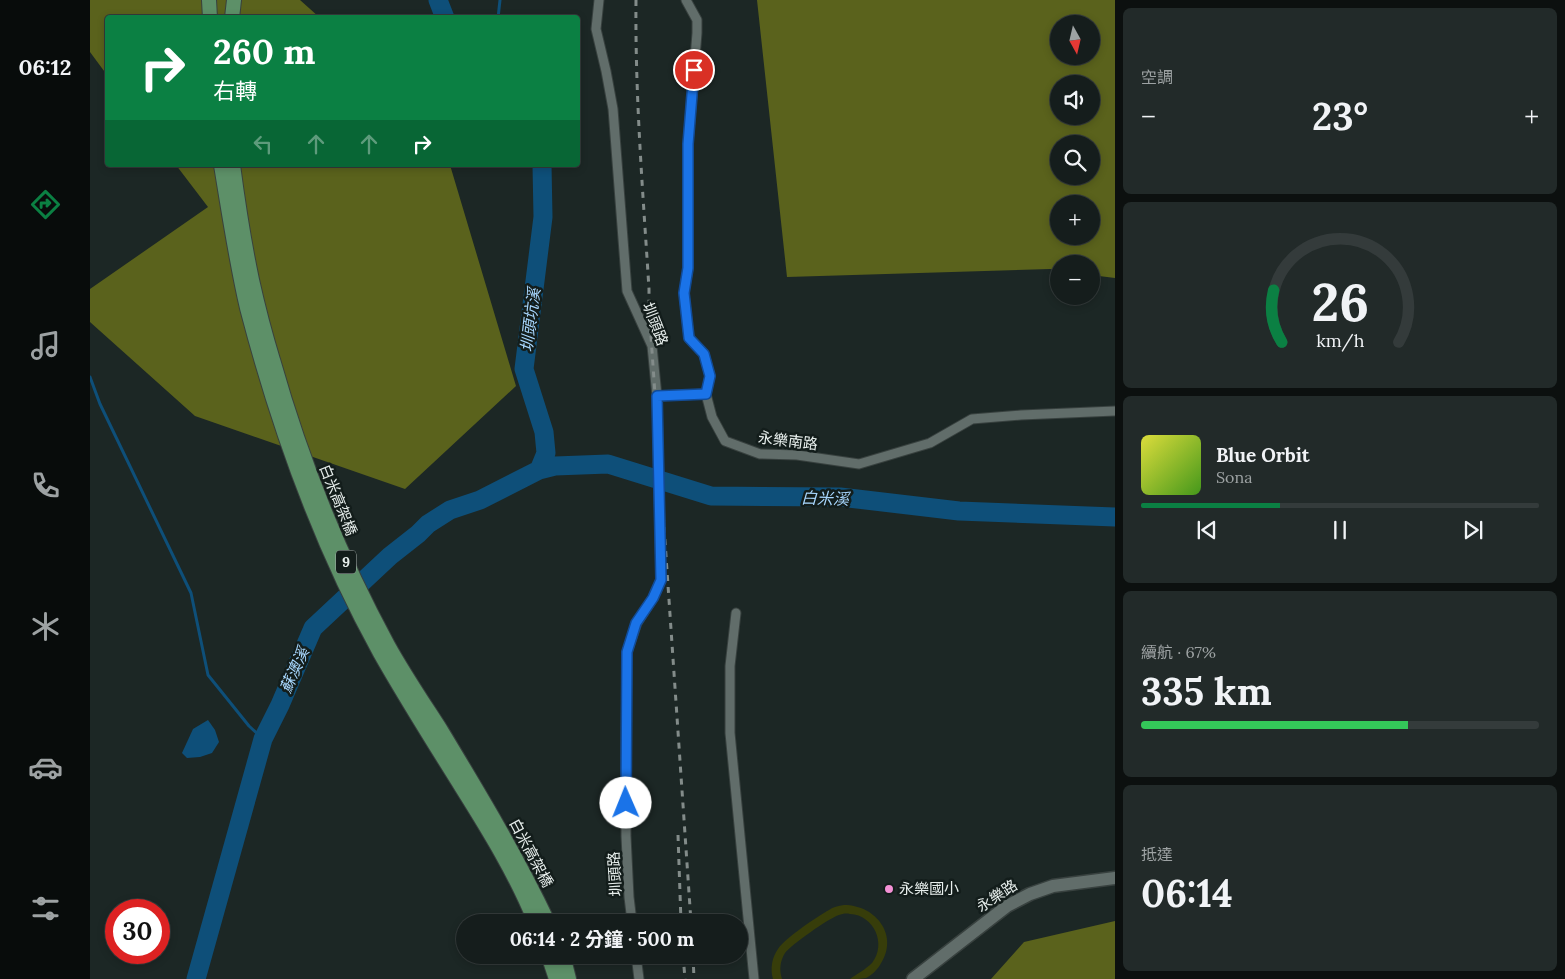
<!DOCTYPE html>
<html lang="zh-TW">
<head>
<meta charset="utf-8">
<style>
	:root { --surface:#151d1c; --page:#222a29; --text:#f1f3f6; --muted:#9da2a3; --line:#343b3b; --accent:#0b8043 }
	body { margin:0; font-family:Lora,"Noto Sans TC",serif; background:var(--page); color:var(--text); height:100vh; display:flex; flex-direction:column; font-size:19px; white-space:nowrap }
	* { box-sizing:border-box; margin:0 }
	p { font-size:16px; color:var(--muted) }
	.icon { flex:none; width:28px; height:28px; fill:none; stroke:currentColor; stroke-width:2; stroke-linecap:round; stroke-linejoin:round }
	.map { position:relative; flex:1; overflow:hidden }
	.side { display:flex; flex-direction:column; gap:8px; padding:8px; background:#0c100f; width:450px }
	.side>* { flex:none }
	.banner { position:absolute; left:15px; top:15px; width:475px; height:152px; border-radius:5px; box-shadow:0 2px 8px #0003,0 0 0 1px var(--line); background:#0b8043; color:#fff; overflow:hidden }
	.needle { width:32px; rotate:172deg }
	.fabs { position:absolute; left:960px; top:15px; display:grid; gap:10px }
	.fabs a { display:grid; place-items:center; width:50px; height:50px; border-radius:50%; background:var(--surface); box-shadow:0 2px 8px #0003,0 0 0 1px var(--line); font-size:25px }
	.speed { position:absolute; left:15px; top:899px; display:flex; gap:10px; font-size:25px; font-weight:700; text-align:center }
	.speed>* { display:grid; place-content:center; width:65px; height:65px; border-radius:50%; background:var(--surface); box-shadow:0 2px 8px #0003,0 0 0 1px var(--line); line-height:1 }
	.speed .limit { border:8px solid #d22; background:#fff; color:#111 }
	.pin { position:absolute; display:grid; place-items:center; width:42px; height:42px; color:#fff; margin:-21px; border:2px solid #fff; border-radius:50%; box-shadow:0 1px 5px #0007 }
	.me { position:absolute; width:55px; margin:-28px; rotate:359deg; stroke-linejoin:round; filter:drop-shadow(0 0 4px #0008) }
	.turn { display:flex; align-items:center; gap:18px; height:105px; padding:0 25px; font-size:22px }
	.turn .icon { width:65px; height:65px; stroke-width:2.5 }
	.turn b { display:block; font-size:35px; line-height:42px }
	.lanes { display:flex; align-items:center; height:48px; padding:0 25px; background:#0003; justify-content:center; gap:25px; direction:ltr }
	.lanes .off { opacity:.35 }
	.big { font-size:38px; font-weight:700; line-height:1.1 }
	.side .card { flex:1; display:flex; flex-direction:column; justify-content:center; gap:8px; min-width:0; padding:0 18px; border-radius:8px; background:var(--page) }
	.side .dial { align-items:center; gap:0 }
	.dial svg { height:130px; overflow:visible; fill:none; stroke:var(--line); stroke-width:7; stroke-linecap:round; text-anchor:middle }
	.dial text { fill:var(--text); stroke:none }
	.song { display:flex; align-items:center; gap:15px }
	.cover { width:60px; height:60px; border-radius:8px; background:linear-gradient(135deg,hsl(60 70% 55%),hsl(100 70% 35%)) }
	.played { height:5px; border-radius:2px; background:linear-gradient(90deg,var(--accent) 35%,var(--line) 35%) }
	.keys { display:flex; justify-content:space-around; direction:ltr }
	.heat { display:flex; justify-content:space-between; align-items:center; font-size:28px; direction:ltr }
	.charge { height:8px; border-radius:4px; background:linear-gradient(90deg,#34c759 67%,var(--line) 0) }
	.trip { position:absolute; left:366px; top:914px; width:292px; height:50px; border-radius:25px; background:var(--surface); box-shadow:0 2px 8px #0003,0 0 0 1px var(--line); font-weight:700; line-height:50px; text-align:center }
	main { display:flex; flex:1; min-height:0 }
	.menu { display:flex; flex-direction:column; width:90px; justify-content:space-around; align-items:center; background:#080c0b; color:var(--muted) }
	.menu .icon { width:35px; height:35px }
	.menu .active { color:var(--accent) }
	.menu b { font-size:22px; color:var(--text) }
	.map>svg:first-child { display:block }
	.green { fill:#373d0a }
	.forest { fill:#5a621c; fill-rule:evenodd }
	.water { fill:#0e4f79 }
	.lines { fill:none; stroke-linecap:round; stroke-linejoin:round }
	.stream { stroke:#0e4f79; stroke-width:3 }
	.river { stroke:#0e4f79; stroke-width:19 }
	.street-casing { stroke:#38413f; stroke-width:11 }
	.secondary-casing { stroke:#38413f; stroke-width:15 }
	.primary-casing { stroke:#38413f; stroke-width:16 }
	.street { stroke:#616d6a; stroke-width:9 }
	.secondary { stroke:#616d6a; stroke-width:12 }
	.primary { stroke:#5d9068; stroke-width:14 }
	.rail { stroke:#838c8a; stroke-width:3; stroke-dasharray:6 6; stroke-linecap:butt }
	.route-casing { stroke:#114b97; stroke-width:12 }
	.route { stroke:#1a73e8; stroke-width:9 }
	.poi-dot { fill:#f391d5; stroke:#131d1b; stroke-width:2 }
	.labels { text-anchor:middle; stroke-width:5; stroke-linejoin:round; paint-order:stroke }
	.shield { fill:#131d1b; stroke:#a7afad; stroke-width:1 }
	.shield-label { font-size:14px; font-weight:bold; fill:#e7eeec }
	.street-label { font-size:15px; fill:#e7eeec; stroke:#131d1b }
	.poi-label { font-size:15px; fill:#e7eeec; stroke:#131d1b; text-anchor:start }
	.water-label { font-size:16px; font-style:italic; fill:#a8d7fe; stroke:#131d1b }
</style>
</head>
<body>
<main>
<nav class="menu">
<b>06:12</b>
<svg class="icon active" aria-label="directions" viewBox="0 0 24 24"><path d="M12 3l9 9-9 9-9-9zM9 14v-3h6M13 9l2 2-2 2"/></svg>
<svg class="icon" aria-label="music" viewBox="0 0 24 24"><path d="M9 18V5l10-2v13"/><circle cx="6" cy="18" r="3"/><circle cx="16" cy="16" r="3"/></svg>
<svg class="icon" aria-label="phone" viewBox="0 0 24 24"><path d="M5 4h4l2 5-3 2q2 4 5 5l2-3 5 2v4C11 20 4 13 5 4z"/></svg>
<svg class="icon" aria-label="climate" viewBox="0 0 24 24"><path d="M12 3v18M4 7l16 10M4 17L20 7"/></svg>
<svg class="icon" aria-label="car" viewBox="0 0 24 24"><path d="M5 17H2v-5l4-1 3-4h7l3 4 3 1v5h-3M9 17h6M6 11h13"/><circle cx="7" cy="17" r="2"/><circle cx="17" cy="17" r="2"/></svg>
<svg class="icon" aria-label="filters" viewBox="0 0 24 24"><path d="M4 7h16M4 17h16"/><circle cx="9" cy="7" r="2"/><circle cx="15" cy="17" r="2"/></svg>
</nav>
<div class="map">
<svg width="1025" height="979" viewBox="0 0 1025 979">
	<rect width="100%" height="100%" fill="#1c2725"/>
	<!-- green -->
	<path class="green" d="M754,905C786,905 810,936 790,965C787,970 781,976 776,978C771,979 765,979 760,979C767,974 776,969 782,963C797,944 784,915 760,914C756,913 752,914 749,915C739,918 701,945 695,953C690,961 689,970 692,979H683C680,969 682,957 688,949C694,939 728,916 739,910C743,907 748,906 754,905Z"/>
	<!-- forest -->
	<path class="forest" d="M0,0H210L229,17L18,18L17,75L0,52Z
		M667,0H1025V278L1001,275V264H969V270L960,269L697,277ZM969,24H1001V56H969ZM969,84H1001V116H969ZM969,144H1001V176H969ZM969,204H1001V236H969Z
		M86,165H360L426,386L315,489L105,416L0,322V289L118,207Z
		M1025,921V979H901L934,942Z"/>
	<!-- water -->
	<path class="water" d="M118,720L125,730L129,742L122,753L110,757L97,758L92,753L103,729Z"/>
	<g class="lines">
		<!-- stream -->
		<path class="stream" d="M408,18L410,0
			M0,377L10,404L101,593L118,675L159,726L173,739"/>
		<!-- river -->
		<path class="river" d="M348,0L355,18
			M449,470L456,453L454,432L434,369L453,217L452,165
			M106,979L173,739L190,705L223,628L300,556L328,534L338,524L360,510L390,500L449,470L465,466L518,464L621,496L750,497L869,511L1025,517"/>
		<!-- street casing -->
		<g class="street-casing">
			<path id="street" d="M509,0L506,29L516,71L523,109L537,291L562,346L567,396L571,580L563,598L547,623L537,652L536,753V836L539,897L542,922
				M596,0L607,20V33L598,144V269L594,293L599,338L614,354L620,376L616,394L622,417L635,441L670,454L707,455L769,464L840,443L882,419L931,415L1025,411
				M567,396L616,394
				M646,613L640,666V733L664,979
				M546,955L549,979"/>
		</g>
		<!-- secondary casing -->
		<g class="secondary-casing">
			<path id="secondary" d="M823,979L917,906L940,894L963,886L1025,878"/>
		</g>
		<!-- primary casing -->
		<g class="primary-casing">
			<path id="primary" d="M119,0L120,18
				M142,18L144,0
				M131,165C139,213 146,261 157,308C188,427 230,545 290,653C316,699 344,743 372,788C399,831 426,875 445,922
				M143,165C148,203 154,242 162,280C168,307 175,334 183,360C211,459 249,555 298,645C314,674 333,702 351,730C389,793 427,856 458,922
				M458,955L466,979
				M473,955L479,979"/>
		</g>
		<!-- street -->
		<use href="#street" class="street"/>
		<!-- secondary -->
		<use href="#secondary" class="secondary"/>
		<!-- primary -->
		<use href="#primary" class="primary"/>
		<!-- rail -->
		<path class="rail" d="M546,0C545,97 553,193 559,289V307L601,922
			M588,835L591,922
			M593,955L595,979
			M603,955L604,979"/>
	</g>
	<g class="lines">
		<!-- route casing -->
		<g class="route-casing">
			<path id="route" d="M536,803L537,652L546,623L563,598L571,580L567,396L616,394L620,376L614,354L599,338L594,293L598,268V144L604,70"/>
		</g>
		<!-- route -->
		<use href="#route" class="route"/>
	</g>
	<!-- markers -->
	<circle class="poi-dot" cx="799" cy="889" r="5"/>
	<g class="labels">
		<!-- shield labels -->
		<rect class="shield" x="246" y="550.5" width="20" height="23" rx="4"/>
		<g class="shield-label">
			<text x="256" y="567">9</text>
		</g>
		<!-- street labels -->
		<g class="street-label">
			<text transform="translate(565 324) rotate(69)" y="5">圳頭路</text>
			<text transform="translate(698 441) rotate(7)" y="5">永樂南路</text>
			<text transform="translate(248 500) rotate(68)" y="5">白米高架橋</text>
			<text transform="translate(441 853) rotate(62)" y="5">白米高架橋</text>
			<text transform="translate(525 874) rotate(-93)" y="5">圳頭路</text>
			<text transform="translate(907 896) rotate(-33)" y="5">永樂路</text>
		</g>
		<!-- poi labels -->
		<g class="poi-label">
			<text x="809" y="894">永樂國小</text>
		</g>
		<!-- water labels -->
		<g class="water-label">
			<text transform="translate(440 320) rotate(-83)" y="6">圳頭坑溪</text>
			<text transform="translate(735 498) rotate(2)" y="6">白米溪</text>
			<text transform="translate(204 670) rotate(-66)" y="6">蘇澳溪</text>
		</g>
	</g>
</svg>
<div class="fabs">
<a><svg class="needle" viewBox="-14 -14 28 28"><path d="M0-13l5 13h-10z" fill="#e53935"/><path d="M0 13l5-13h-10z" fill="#9da2a3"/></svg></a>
<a><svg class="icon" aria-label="sound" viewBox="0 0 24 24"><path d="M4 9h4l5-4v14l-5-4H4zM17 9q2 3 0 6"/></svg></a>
<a><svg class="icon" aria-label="search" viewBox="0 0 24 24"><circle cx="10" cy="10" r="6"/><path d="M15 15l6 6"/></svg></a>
<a>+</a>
<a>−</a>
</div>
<div class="speed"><div class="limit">30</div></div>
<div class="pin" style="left:604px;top:70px;background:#d93025"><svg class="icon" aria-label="arrive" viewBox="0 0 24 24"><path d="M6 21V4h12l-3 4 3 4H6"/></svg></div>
<svg class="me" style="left:536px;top:803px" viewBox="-20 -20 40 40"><circle r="19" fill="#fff"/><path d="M0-13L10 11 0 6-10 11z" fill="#1a73e8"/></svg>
<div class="trip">06:14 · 2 分鐘 · 500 m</div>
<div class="banner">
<div class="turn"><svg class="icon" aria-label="right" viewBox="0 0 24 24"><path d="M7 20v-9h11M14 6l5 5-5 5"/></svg><div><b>260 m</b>右轉</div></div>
<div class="lanes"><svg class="icon off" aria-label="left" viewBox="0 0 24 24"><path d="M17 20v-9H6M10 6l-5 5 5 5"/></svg><svg class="icon off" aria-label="ahead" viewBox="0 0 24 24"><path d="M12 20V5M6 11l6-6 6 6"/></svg><svg class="icon off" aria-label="ahead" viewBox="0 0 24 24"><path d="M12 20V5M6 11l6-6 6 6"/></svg><svg class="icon" aria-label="right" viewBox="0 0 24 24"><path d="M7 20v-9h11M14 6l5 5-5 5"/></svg></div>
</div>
</div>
<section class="side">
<div class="card"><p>空調</p>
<div class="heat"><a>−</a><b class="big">23°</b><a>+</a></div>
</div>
<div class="card dial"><svg viewBox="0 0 100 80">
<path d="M14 69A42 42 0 1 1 86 69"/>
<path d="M14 69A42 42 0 0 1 9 37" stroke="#0b8043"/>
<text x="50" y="56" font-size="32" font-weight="700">26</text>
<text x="50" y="72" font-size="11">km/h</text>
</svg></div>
<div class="card">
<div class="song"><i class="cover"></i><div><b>Blue Orbit</b><p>Sona</p></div></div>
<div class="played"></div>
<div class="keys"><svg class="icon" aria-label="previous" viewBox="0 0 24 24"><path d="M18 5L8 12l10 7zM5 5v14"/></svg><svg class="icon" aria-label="pause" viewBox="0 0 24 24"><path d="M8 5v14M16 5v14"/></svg><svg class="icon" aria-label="next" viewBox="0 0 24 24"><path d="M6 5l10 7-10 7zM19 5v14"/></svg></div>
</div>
<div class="card"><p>續航 · 67%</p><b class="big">335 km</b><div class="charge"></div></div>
<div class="card"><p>抵達</p><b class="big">06:14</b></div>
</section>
</main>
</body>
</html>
